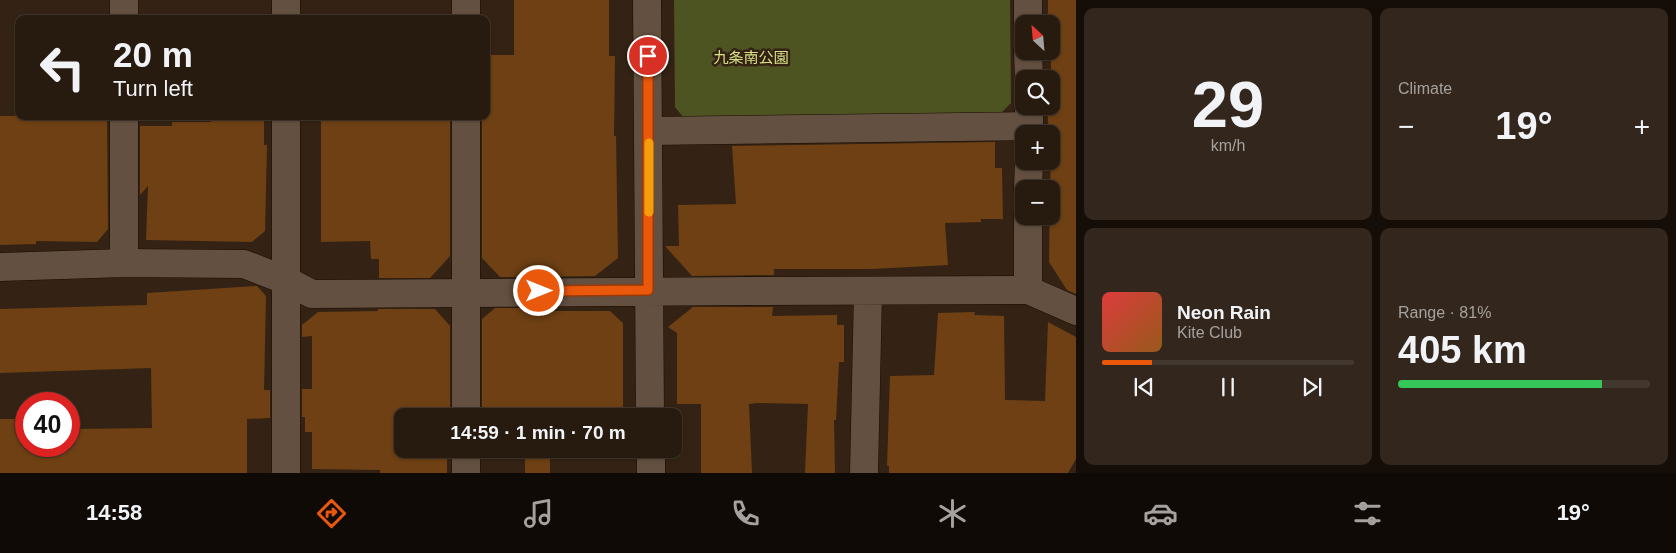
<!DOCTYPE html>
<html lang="en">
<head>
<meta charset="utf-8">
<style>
	:root { --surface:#271a0f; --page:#33271d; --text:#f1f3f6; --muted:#a4a19e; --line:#43382f; --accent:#ea580c }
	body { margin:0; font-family:Arial,"Noto Sans JP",sans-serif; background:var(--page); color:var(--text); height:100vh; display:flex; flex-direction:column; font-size:19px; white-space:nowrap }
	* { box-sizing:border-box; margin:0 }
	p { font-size:16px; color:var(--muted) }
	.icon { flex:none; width:28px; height:28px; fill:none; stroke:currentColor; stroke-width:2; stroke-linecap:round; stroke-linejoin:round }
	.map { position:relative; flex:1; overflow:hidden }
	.side { display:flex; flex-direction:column; gap:8px; padding:8px; background:#150e08; width:600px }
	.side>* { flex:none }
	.guide { position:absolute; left:15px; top:15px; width:475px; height:105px; border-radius:10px; box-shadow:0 1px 4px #0004,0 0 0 1px var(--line); background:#271a0f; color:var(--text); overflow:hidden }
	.needle { width:32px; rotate:334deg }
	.buttons { position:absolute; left:1015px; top:15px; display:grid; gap:10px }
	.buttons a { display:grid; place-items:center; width:45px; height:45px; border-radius:10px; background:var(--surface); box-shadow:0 1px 4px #0004,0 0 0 1px var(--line); font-size:25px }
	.speed { position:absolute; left:15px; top:392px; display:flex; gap:10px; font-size:25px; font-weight:700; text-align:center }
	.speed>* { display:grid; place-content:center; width:65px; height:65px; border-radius:50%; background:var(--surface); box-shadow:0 1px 4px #0004,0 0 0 1px var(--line); line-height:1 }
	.speed .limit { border:8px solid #d22; background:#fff; color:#111 }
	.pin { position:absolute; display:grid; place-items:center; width:42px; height:42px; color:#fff; margin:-21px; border:2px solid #fff; border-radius:50%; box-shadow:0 1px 5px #0007 }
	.me { position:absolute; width:55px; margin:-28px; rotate:90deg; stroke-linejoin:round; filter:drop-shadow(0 0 4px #0008) }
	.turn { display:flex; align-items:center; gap:18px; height:105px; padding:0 15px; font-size:22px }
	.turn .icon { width:65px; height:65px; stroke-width:2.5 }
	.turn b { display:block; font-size:35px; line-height:42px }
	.big { font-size:38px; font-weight:700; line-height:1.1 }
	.side .card { flex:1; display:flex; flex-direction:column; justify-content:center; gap:8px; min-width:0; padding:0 18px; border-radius:10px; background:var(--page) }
	.side .dial { align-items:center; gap:0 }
	.dial b { font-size:65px; line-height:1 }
	.song { display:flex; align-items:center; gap:15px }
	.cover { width:60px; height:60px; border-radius:8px; background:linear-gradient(135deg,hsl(0 70% 55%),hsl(30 70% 35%)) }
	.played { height:5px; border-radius:2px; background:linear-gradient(90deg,var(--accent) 20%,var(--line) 20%) }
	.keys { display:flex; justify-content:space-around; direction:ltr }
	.heat { display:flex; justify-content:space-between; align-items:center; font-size:28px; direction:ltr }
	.charge { height:8px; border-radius:4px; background:linear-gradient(90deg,#34c759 81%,var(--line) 0) }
	.side .tiles { flex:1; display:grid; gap:8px; grid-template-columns:repeat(2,1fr) }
	.trip { position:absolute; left:394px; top:408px; width:288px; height:50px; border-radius:10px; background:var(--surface); box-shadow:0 1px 4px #0004,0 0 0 1px var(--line); font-weight:700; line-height:50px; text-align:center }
	.tab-bar { display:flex; height:80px; justify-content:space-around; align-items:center; background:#100a06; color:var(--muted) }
	.tab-bar .icon { width:35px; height:35px }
	.tab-bar .on { color:var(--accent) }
	.tab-bar b { font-size:22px; color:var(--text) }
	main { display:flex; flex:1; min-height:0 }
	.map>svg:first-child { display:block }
	.green { fill:#4e5322 }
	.building { fill:#6e4013 }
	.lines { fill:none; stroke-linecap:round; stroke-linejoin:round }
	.minor-casing { stroke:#1b0b01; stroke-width:29 }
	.tertiary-casing { stroke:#1b0b01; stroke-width:29 }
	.minor { stroke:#635040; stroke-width:28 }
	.tertiary { stroke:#635040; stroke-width:28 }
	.route-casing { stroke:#983908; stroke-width:12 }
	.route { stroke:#ea580c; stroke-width:9 }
	.slow { stroke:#f59e0b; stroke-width:9 }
	.labels { text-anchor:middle; stroke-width:5; stroke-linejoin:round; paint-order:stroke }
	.park-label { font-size:15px; fill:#d7e185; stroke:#342314 }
</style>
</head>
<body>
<main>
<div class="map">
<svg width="1076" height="473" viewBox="0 0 1076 473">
	<rect width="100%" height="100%" fill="#342314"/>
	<!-- green -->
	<path class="green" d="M674,0H1010L1011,103L998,116L684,118L675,107Z"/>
	<!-- building -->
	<path class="building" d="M514,0H609V56H615L614,136H616L618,258L595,276L500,277L482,258V116H486V55H514Z
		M1048,0H1076V294L1067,290L1049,262L1051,134H1048V106H1051V24H1048Z
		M0,116H107L108,229L97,242L36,241V244L0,245Z
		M211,116H264V145H267L265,231L252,242L146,240L148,186L140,195V126H172V122H211Z
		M321,116L450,117V256L430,278H379V259H371L370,241L321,242Z
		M995,142V168H1002L1003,219H981V222L945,223L948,265L871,269H774V275L692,276L665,246H679L678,205L736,204L732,146Z
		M257,286L266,296L264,390H270V418L247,419V473H0V419H26V446H69V419H76V429L152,428L151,368L0,373V309L147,305V293Z
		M693,307H773L772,316L837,315V325H844V362H839L836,420H834L835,473H805L808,404L757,403L749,404L752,473H701V404H677V333L668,327Z
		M495,308H555L550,311H610L623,323V416H482V319Z
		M378,309H435L450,326V416H402V449H447V473H380V470L312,469V432H305V417H302V389H312V336L302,337V325L318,312L378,311Z
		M975,312L974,315L1004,316L1005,400L1045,401L1048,322L1076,337V459L1068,473H889V466H887L890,376L934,375L938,313Z
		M525,449H550V473H525Z"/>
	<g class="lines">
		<!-- minor casing -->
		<g class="minor-casing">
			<path id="minor" d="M124,0V19
				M466,0V19
				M286,19V0
				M124,116V263
				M286,116V473
				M466,116V416
				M649,131L1029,126
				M748,291L1028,290L1076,311
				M466,449V473
				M864,473L868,292"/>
		</g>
		<!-- tertiary casing -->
		<g class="tertiary-casing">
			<path id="tertiary" d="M647,0L650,416
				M1028,0V24
				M1028,51L1029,79
				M1029,106V134
				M1028,189L1029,161
				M0,267L124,263L244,264L285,280L312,294L748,291
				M1028,290V216
				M651,449V473"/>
		</g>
		<!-- minor -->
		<use href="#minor" class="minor"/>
		<!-- tertiary -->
		<use href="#tertiary" class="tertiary"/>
	</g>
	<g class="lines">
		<!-- route casing -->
		<g class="route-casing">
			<path id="route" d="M539,291L648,290V56"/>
		</g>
		<!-- route -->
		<use href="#route" class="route"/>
		<!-- slow -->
		<path class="slow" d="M649,212V143"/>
	</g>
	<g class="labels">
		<!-- park labels -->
		<g class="park-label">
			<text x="751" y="63">九条南公園</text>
		</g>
	</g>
</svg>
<div class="buttons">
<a><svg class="needle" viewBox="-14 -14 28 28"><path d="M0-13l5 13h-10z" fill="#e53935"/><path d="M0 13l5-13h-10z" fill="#a4a19e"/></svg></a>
<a><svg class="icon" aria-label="search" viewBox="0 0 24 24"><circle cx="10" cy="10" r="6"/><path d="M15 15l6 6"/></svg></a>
<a>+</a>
<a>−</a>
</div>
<div class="speed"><div class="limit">40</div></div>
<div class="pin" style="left:648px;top:56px;background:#d93025"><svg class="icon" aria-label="arrive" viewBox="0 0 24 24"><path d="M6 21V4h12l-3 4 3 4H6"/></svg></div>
<svg class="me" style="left:539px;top:291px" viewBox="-20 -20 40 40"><circle r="17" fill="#ea580c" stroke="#fff" stroke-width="3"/><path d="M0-11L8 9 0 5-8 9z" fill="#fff"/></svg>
<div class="trip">14:59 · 1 min · 70 m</div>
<div class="guide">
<div class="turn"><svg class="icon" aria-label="left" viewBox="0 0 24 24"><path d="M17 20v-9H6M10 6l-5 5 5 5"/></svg><div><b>20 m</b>Turn left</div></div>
</div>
</div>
<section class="side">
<div class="tiles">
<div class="card dial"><b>29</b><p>km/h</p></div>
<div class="card"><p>Climate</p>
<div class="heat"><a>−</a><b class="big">19°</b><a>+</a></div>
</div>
<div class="card">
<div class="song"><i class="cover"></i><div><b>Neon Rain</b><p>Kite Club</p></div></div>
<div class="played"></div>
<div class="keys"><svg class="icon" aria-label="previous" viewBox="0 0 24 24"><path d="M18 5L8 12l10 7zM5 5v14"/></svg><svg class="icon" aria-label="pause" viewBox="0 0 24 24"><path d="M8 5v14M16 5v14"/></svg><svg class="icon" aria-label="next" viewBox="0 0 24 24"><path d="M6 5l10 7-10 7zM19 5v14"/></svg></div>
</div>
<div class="card"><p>Range · 81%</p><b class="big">405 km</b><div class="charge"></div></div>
</div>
</section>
</main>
<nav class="tab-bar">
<b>14:58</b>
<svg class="icon on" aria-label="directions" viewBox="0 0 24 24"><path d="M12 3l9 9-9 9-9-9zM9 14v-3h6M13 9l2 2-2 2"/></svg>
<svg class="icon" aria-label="music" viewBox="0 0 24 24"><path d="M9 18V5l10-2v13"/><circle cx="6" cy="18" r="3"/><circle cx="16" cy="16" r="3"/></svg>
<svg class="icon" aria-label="phone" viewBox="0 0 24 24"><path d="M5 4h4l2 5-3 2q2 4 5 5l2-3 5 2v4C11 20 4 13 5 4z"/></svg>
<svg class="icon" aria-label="climate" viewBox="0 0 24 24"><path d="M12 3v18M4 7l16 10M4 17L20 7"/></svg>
<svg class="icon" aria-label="car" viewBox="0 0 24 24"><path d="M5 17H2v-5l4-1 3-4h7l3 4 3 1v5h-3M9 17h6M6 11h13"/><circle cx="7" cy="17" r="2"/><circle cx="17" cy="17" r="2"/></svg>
<svg class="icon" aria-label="filters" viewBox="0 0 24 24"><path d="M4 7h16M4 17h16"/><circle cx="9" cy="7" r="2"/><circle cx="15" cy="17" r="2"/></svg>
<b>19°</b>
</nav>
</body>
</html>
